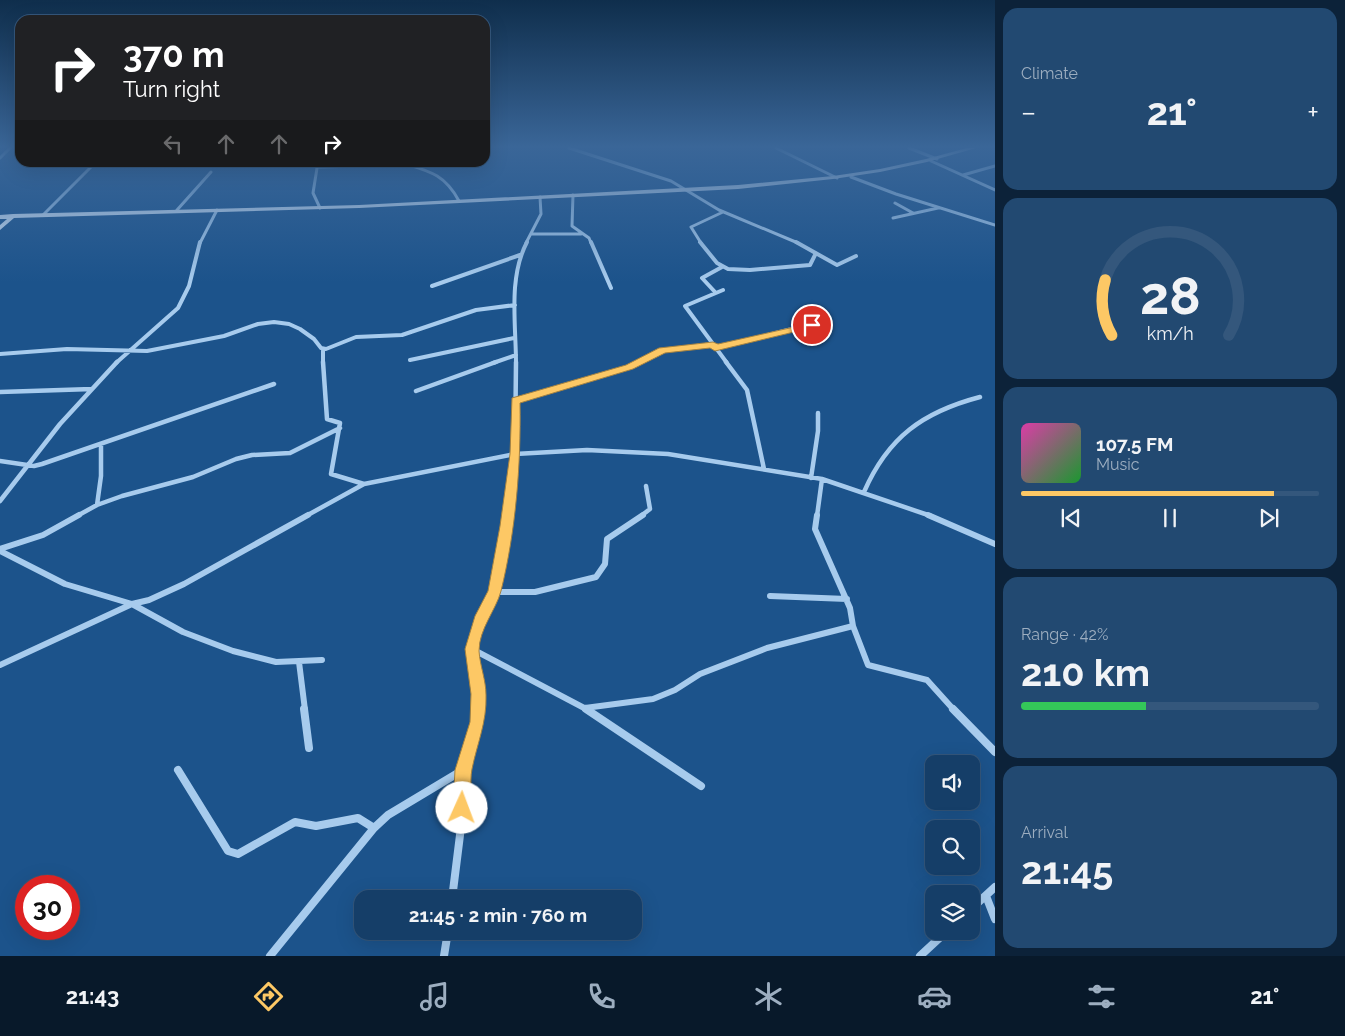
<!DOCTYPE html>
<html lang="en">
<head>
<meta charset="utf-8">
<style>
	:root { --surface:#153e68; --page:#224971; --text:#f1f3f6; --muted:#9daec0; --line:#34577c; --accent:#fdc865 }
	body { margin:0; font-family:Raleway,sans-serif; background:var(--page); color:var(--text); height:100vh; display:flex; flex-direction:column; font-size:19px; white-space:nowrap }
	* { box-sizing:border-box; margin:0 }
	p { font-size:16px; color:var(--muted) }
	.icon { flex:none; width:28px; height:28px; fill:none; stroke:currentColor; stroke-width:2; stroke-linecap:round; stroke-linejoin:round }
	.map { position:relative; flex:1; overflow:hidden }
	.panel { display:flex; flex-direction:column; gap:8px; padding:8px; background:#0c2239; width:350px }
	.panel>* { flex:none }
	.top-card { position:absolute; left:15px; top:15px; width:475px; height:152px; border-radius:15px; box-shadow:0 5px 20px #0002,0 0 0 1px var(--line); background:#202124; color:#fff; overflow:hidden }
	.controls { position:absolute; left:925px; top:755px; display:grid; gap:10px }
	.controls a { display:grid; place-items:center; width:55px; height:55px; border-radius:10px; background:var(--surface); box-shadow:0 5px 20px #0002,0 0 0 1px var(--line); font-size:25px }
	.speed { position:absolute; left:15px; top:875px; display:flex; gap:10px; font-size:25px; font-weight:700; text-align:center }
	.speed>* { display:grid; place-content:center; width:65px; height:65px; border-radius:50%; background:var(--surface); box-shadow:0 5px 20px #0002,0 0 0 1px var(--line); line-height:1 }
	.speed .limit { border:8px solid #d22; background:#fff; color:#111 }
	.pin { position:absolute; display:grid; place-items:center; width:42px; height:42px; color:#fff; margin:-21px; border:2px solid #fff; border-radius:50%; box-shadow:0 1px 5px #0007 }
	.me { position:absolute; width:55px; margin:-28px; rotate:2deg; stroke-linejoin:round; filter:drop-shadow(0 0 4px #0008) }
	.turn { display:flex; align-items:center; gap:18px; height:105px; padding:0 25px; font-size:22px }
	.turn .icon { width:65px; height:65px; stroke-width:2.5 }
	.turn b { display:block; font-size:35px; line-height:42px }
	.lanes { display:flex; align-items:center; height:48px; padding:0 25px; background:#0003; justify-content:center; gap:25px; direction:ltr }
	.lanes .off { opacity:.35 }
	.big { font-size:38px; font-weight:700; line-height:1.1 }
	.panel .card { flex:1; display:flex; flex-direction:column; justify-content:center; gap:8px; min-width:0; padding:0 18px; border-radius:15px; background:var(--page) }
	.panel .dial { align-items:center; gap:0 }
	.dial svg { height:130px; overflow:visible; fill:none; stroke:var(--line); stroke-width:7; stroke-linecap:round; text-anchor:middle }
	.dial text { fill:var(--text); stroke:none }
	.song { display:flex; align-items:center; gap:15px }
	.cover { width:60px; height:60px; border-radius:8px; background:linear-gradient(135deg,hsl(320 70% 55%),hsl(130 70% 35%)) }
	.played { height:5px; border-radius:2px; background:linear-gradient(90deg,var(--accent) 85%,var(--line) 85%) }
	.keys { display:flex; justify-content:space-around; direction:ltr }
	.heat { display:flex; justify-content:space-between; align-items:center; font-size:28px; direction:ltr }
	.charge { height:8px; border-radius:4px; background:linear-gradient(90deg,#34c759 42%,var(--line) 0) }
	.trip { position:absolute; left:354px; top:890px; width:288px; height:50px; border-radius:15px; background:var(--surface); box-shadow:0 5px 20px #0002,0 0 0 1px var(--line); font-weight:700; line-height:50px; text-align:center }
	.tab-bar { display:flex; height:80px; justify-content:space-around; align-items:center; background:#08192a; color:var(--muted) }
	.tab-bar .icon { width:35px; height:35px }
	.tab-bar .active { color:var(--accent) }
	.tab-bar b { font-size:22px; color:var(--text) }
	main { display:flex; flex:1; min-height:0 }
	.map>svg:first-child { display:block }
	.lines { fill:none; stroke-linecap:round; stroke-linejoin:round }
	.street-far4 { stroke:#a7cbed; stroke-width:3 }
	.street-far3 { stroke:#a7cbed; stroke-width:4 }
	.street-far2 { stroke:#a7cbed; stroke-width:4.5 }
	.street-far1 { stroke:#a7cbed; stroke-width:6 }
	.street { stroke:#a7cbed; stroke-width:8 }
	.secondary { fill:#d4e6f9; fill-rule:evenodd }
	.route { fill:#fdc865; stroke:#a48242 }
</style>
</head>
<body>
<main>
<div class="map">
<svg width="995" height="956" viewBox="0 0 995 956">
	<rect width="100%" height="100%" fill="#1c538b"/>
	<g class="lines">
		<!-- street-far4 -->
		<path class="street-far4" d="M569,148L671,181L719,210L798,243
			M776,148L837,178
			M909,148L937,159
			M0,158L10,148
			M931,161L995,190
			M318,162L313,193L320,208
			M399,162C428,171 444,173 459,201
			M316,167L363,166L382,162
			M963,175L995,166
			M851,177L896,194L995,225
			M573,195L572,226L589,238L591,243
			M895,203L913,213
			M177,210L211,172
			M43,215L96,162
			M893,218L938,208
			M531,234H581
			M200,243L217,210
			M526,243L541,214L540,197
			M701,243L691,227L723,212"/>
		<!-- street-far3 -->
		<path class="street-far3" d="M591,242L611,288
			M700,242L717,263L728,269L750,270L810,265L816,253
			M796,242L837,265L856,256
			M432,286L520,255
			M723,290L685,306L727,363
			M715,292L702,278L722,267
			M715,348L824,321
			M323,349V363
			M0,354L67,349L147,351L224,336L258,324L274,322L289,324L300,329L314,339L321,348L326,349L356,337L402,335L476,310L515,305
			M410,360L514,338
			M116,363L178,308L189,286L200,242
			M493,363L516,355
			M516,363C516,324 508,278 527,242
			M637,363L663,350L713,344"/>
		<!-- street-far2 -->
		<path class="street-far2" d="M323,362L327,419L340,423L331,474L364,484
			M726,362L747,390L764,469
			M416,391L496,362
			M0,392L92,389
			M515,401L630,367L639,362
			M0,461L34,466L42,464L274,384
			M811,478L818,431V413
			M864,492C888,437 923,412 980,397
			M0,501L60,424L117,362
			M97,505L101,476V444
			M77,516L97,505L122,496L193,477L236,459L252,455L290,453L340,428
			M306,516L364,484L515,454L587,450L668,454L822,479L931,516
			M507,516L515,454L516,362
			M641,516L650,509L646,486
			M817,516L822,479"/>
		<!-- street-far1 -->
		<path class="street-far1" d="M817,515L815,529L850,608L853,626L868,665L927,680L954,710
			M928,515L995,544
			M0,549L43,535L79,515
			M0,551L65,584L132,604L183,632L233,651L276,662L322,660
			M494,592H535L596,577L605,564L607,539L643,515
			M770,596L847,599
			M472,649L588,710
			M299,662L305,710
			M0,665L132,604L149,600L184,584L308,515
			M585,708L653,699L675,690L700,674L767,648L853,626
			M478,710L479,695L472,649L482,616L494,592L507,515"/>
		<!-- street -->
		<path class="street" d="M304,709L309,748
			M586,709L701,786
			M953,709L995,752
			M178,770L228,851L238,854L295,822L316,826L358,818L374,828
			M986,896L995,919
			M452,899L461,827L463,770L477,723L478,709
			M971,909L995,887
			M270,956L374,828L388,815L463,770
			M444,956L448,931
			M920,956L947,931"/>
		<!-- secondary -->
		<path class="secondary" d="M967,148H976L927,162L880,172L833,179L738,189L359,208L14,218L0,230V225L7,219H0V215L13,214L359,205L738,185L833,176L880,169L926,159Z"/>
	</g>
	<!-- sky -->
	<linearGradient id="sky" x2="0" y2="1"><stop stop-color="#0f2e4c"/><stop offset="0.52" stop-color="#3a6698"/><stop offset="1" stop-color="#3a6698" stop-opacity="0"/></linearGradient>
	<rect width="995" height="282" fill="url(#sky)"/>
	<!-- route -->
	<path class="route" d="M812,323L816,325L815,327L715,351L710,348L665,353L633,369L520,403C521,465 516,530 501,591C496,610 479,629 479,651C480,666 486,680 486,695C487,722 477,744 472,769C469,784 474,800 468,814L462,816L456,814L453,808L455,770L470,722L471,694L465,649L475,616L488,591L500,526L510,454L512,398L626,365L659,348L713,342L718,344Z"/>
</svg>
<div class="controls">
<a><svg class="icon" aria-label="sound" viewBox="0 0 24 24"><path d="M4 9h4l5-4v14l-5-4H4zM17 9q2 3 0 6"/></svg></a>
<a><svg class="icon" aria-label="search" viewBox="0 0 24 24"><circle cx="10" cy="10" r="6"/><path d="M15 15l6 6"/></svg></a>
<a><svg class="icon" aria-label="layers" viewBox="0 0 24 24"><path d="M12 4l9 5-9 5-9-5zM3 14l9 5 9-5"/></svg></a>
</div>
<div class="speed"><div class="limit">30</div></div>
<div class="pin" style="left:812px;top:325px;background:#d93025"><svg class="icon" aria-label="arrive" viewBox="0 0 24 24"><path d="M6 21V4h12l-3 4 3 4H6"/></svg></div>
<svg class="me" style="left:462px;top:808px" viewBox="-20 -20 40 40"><circle r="19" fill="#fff"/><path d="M0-13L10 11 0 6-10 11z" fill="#fdc865"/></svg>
<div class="trip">21:45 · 2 min · 760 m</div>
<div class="top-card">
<div class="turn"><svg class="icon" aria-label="right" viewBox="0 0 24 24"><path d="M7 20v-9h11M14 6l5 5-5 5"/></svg><div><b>370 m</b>Turn right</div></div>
<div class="lanes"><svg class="icon off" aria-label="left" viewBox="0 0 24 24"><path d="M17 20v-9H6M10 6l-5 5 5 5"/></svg><svg class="icon off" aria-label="ahead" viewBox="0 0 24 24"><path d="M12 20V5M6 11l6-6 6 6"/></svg><svg class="icon off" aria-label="ahead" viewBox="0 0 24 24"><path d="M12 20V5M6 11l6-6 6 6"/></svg><svg class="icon" aria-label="right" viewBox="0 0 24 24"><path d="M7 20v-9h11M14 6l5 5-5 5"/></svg></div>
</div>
</div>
<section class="panel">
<div class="card"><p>Climate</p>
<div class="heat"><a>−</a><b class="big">21°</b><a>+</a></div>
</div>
<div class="card dial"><svg viewBox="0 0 100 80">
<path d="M14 69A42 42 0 1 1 86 69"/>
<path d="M14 69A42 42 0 0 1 10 35" stroke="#fdc865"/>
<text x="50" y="56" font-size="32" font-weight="700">28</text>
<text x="50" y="72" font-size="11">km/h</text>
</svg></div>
<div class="card">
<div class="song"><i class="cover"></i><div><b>107.5 FM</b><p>Music</p></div></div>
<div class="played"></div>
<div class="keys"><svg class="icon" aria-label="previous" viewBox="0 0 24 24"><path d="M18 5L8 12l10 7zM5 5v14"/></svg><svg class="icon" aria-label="pause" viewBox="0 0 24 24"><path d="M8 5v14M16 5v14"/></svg><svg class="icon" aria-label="next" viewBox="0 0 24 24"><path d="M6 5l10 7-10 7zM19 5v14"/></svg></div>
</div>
<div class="card"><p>Range · 42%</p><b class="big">210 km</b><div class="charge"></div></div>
<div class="card"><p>Arrival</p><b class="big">21:45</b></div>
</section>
</main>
<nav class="tab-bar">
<b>21:43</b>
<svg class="icon active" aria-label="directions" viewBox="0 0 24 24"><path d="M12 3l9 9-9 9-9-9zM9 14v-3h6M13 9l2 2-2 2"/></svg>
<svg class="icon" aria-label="music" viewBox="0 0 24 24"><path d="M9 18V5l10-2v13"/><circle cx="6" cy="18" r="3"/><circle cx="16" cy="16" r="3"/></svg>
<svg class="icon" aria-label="phone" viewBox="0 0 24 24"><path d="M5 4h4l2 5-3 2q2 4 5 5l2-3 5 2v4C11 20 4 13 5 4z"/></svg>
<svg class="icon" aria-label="climate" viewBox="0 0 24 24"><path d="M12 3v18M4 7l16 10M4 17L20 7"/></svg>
<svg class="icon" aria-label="car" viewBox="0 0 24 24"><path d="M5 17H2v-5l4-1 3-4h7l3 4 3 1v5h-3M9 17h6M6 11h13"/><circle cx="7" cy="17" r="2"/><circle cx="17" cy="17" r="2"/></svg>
<svg class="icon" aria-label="filters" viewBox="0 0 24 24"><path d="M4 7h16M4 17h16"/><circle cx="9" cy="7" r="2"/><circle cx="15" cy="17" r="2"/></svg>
<b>21°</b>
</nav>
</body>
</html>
